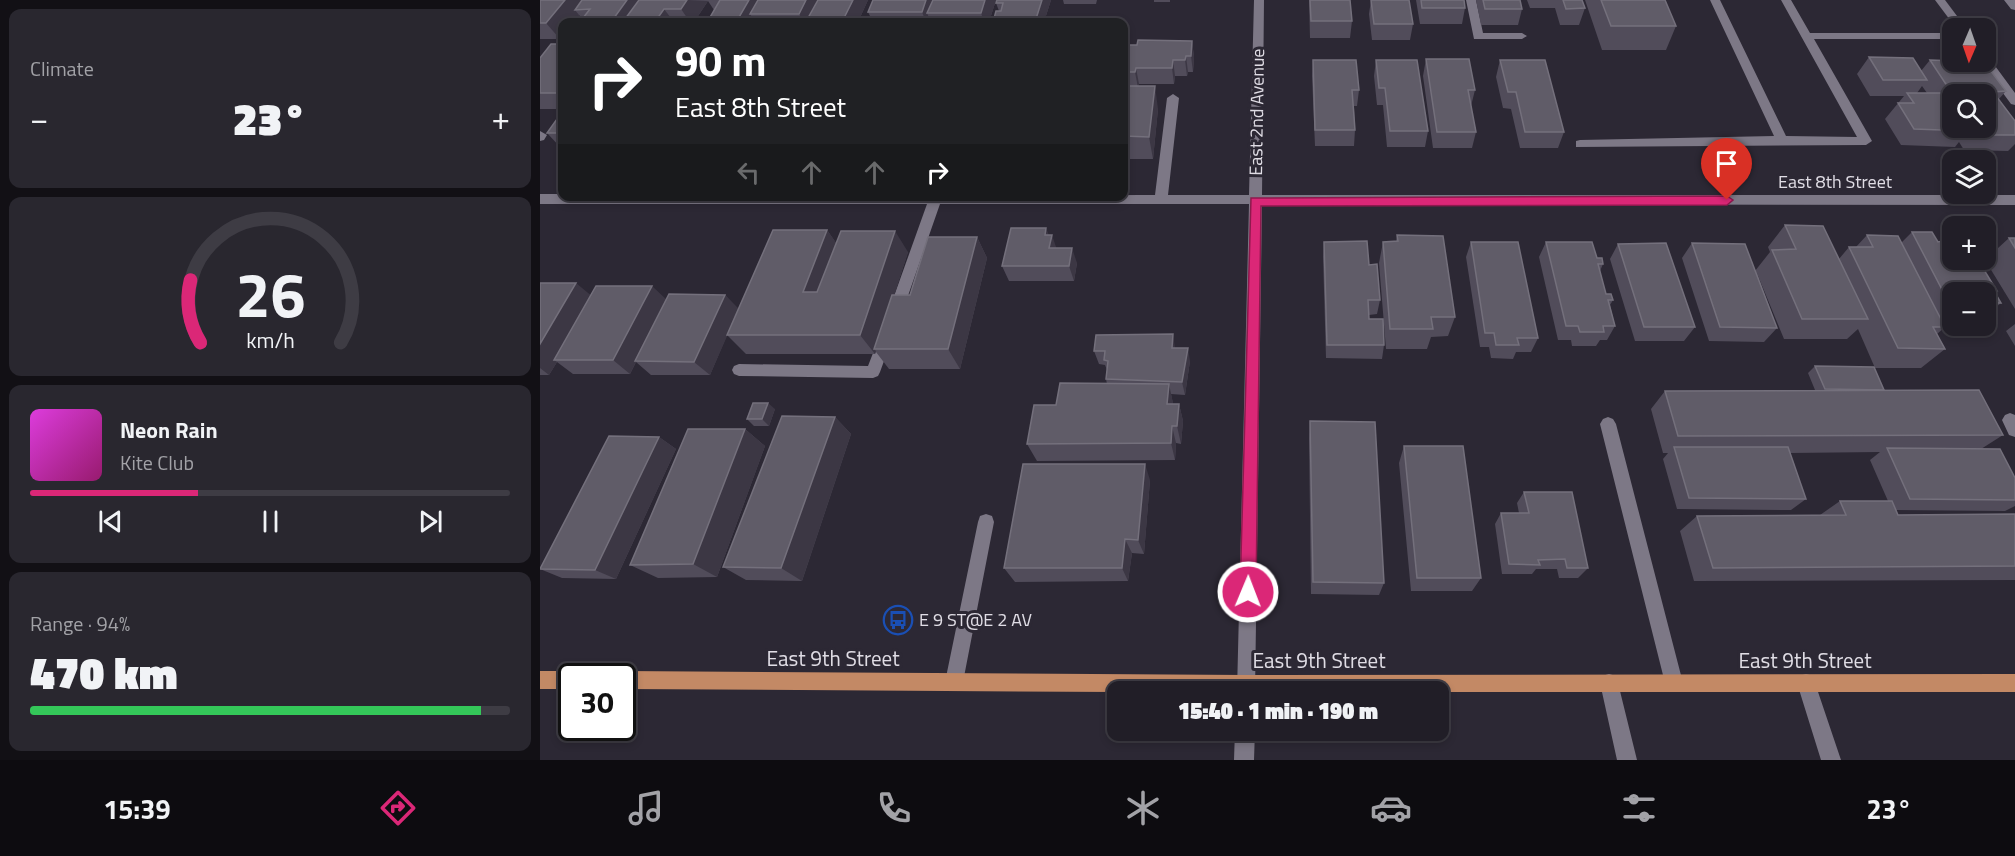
<!DOCTYPE html>
<html lang="en">
<head>
<meta charset="utf-8">
<style>
	:root { --surface:#211e27; --page:#29272f; --text:#f1f3f6; --muted:#a2a2a7; --line:#3e3c44; --accent:#db2777 }
	body { margin:0; font-family:"Titillium Web",sans-serif; background:var(--page); color:var(--text); height:100vh; display:flex; flex-direction:column; font-size:22px; white-space:nowrap }
	* { box-sizing:border-box; margin:0 }
	p { font-size:20px; color:var(--muted) }
	.icon { flex:none; width:33px; height:33px; fill:none; stroke:currentColor; stroke-width:2; stroke-linecap:round; stroke-linejoin:round }
	.map { position:relative; flex:1; overflow:hidden }
	.side { display:flex; flex-direction:column; gap:9px; padding:9px; background:#121015; width:540px }
	.side>* { flex:none }
	.banner { position:absolute; left:18px; top:18px; width:570px; height:183px; border-radius:12px; box-shadow:0 3px 9px #0003,0 0 0 2px var(--line); background:#202124; color:#fff; overflow:hidden }
	.needle { width:39px; rotate:182deg }
	.controls { position:absolute; left:1402px; top:18px; display:grid; gap:12px }
	.controls a { display:grid; place-items:center; width:54px; height:54px; border-radius:12px; background:var(--surface); box-shadow:0 3px 9px #0003,0 0 0 2px var(--line); font-size:30px }
	.speed { position:absolute; left:18px; top:663px; display:flex; gap:12px; font-size:30px; font-weight:700; text-align:center }
	.speed>* { display:grid; place-content:center; width:78px; height:78px; border-radius:50%; background:var(--surface); box-shadow:0 3px 9px #0003,0 0 0 2px var(--line); line-height:1 }
	.speed .limit { border:3px solid #111; border-radius:9px; background:#fff; color:#111 }
	.pin { position:absolute; display:grid; place-items:center; width:51px; height:51px; color:#fff; margin:-62px -26px; border-radius:50% 50% 50% 0; rotate:-45deg; box-shadow:0 0 6px #0007 }
	.pin .icon { rotate:45deg }
	.me { position:absolute; width:66px; margin:-33px; rotate:1deg; stroke-linejoin:round; filter:drop-shadow(0 0 4px #0008) }
	.turn { display:flex; align-items:center; gap:21px; height:126px; padding:0 18px; font-size:27px }
	.turn .icon { width:78px; height:78px; stroke-width:2.5 }
	.turn b { display:block; font-size:42px; line-height:51px }
	.lanes { display:flex; align-items:center; height:57px; padding:0 18px; background:#0003; justify-content:center; gap:30px; direction:ltr }
	.lanes .off { opacity:.35 }
	.big { font-size:45px; font-weight:800; line-height:1.1 }
	.side .tile { flex:1; display:flex; flex-direction:column; justify-content:center; gap:9px; min-width:0; padding:0 21px; border-radius:12px; background:var(--page) }
	.side .dial { align-items:center; gap:0 }
	.dial svg { height:156px; overflow:visible; fill:none; stroke:var(--line); stroke-width:7; stroke-linecap:round; text-anchor:middle }
	.dial text { fill:var(--text); stroke:none }
	.song { display:flex; align-items:center; gap:18px }
	.cover { width:72px; height:72px; border-radius:9px; background:linear-gradient(135deg,hsl(300 70% 55%),hsl(320 70% 35%)) }
	.played { height:6px; border-radius:3px; background:linear-gradient(90deg,var(--accent) 35%,var(--line) 35%) }
	.keys { display:flex; justify-content:space-around; direction:ltr }
	.heat { display:flex; justify-content:space-between; align-items:center; font-size:33px; direction:ltr }
	.charge { height:9px; border-radius:4px; background:linear-gradient(90deg,#34c759 94%,var(--line) 0) }
	.trip { position:absolute; left:567px; top:681px; width:342px; height:60px; border-radius:12px; background:var(--surface); box-shadow:0 3px 9px #0003,0 0 0 2px var(--line); font-weight:800; line-height:60px; text-align:center }
	.dock { display:flex; height:96px; justify-content:space-around; align-items:center; background:#0d0c10; color:var(--muted) }
	.dock .icon { width:42px; height:42px }
	.dock .selected { color:var(--accent) }
	.dock b { font-size:27px; color:var(--text) }
	main { display:flex; flex:1; min-height:0 }
	.map>svg:first-child { display:block }
	.lines { fill:none; stroke-linecap:round; stroke-linejoin:round }
	.minor { fill:#7d7886; fill-rule:evenodd }
	.major { fill:#c38965; fill-rule:evenodd }
	.wall { fill:#514c5a; fill-rule:evenodd }
	.shaded-wall { fill:#3c3744 }
	.building { fill:#605c68; stroke:#74707c; stroke-width:1.5 }
	.route { fill:#db2777; stroke:#8e194d; stroke-width:1.5 }
	.labels { text-anchor:middle; stroke-width:6; stroke-linejoin:round; paint-order:stroke }
	.street-label { font-size:18px; fill:#e0dde5; stroke:#2c2834 }
	.poi-label { font-size:18px; fill:#e0dde5; stroke:#2c2834; text-anchor:start }
	.near-street-label { font-size:21px; fill:#e0dde5; stroke:#2c2834 }
</style>
</head>
<body>
<main>
<section class="side">
<div class="tile"><p>Climate</p>
<div class="heat"><a>−</a><b class="big">23°</b><a>+</a></div>
</div>
<div class="tile dial"><svg viewBox="0 0 100 80">
<path d="M14 69A42 42 0 1 1 86 69"/>
<path d="M14 69A42 42 0 0 1 9 37" stroke="#db2777"/>
<text x="50" y="56" font-size="32" font-weight="700">26</text>
<text x="50" y="72" font-size="11">km/h</text>
</svg></div>
<div class="tile">
<div class="song"><i class="cover"></i><div><b>Neon Rain</b><p>Kite Club</p></div></div>
<div class="played"></div>
<div class="keys"><svg class="icon" aria-label="previous" viewBox="0 0 24 24"><path d="M18 5L8 12l10 7zM5 5v14"/></svg><svg class="icon" aria-label="pause" viewBox="0 0 24 24"><path d="M8 5v14M16 5v14"/></svg><svg class="icon" aria-label="next" viewBox="0 0 24 24"><path d="M6 5l10 7-10 7zM19 5v14"/></svg></div>
</div>
<div class="tile"><p>Range · 94%</p><b class="big">470 km</b><div class="charge"></div></div>
</section>
<div class="map">
<svg width="1475" height="760" viewBox="0 0 1475 760">
	<rect width="100%" height="100%" fill="#2c2834"/>
	<g class="lines">
		<!-- minor -->
		<path class="minor" d="M714,0H724L722,195H1475V205L722,204L715,692H697L709,204H400L362,313L360,317H350L348,313L387,204H0V194H22V196L615,195L627,98L633,94L639,98L628,195H709Z
			M926,0H936L943,33H982L987,36L982,39H934Z
			M1170,0H1180L1246,136L1317,137L1241,0H1251L1270,33H1413V39H1274L1332,141L1326,145L1036,147V141L1040,140L1234,136Z
			M1395,0H1405L1426,28H1416Z
			M1464,0H1475V10L1471,9Z
			M1446,58L1450,59L1475,93V105L1471,104L1440,62H1446Z
			M0,131L7,135L4,140L0,141Z
			M345,333L350,335L352,339L340,372L338,376L333,378L199,376L194,374L192,370L194,366L199,364L328,366L340,335Z
			M1470,413L1475,415V437L1469,435L1462,420L1465,415Z
			M1068,417L1073,419L1076,424L1143,683L1141,690L1134,692L1127,690L1125,683L1060,424L1063,419Z
			M446,514L452,516L454,522L423,682L421,689L414,691L407,689L405,682L438,522L440,516Z
			M1069,674L1076,676L1078,683L1097,760H1077L1060,683L1062,676Z
			M1266,674L1273,676L1275,683L1301,760H1281L1257,683L1259,676Z
			M695,730H715L714,760H694Z"/>
		<!-- major -->
		<path class="major" d="M0,671H32L40,676H32V689H0Z
			M82,671L706,675L1475,674V692H578L82,689V676H74Z"/>
	</g>
	<!-- wall -->
	<path class="wall" d="M0,0H328L318,22H171L169,19L174,10L168,1L154,22H45L39,15L33,22H22L20,39H0Z
		M333,0H456L449,22H333L328,12Z
		M511,0L504,22H453L459,11L456,3Z
		M523,0H557L556,4H524Z
		M614,0H630V2H614Z
		M769,0H810L812,21L810,38H770Z
		M831,0L873,24L870,40H832L829,14Z
		M876,0H924L925,8L922,24H880Z
		M936,0H980L982,9L978,25H941Z
		M987,0H1042L1045,8L1039,25H1020L1015,8H990Z
		M1045,0H1125L1136,26L1126,50H1062Z
		M652,41L654,57L653,72H648L647,76H635L634,84H599L598,86L618,109L613,159H584V45H597Z
		M22,44V109H0V58Z
		M1329,57L1381,71L1390,60L1466,91L1459,99L1475,121V144L1468,151L1424,150L1419,142L1415,147L1361,145L1345,119L1364,96H1330L1317,74ZM1382,86L1387,93H1377ZM1413,94L1446,128H1413Z
		M886,59L935,90L931,106L936,132L932,148H893L883,76Z
		M773,60L819,90L817,106H814L815,130L814,146H775L772,76Z
		M836,60L888,131L885,147H847L843,105H837L834,76Z
		M960,60L1024,132L1018,148H980L971,109L963,108L956,77Z
		M22,112V149L7,133Z
		M1245,225L1299,259L1309,247H1316L1327,235L1361,243L1372,232L1398,242L1457,291L1455,293L1461,303L1446,315V292H1413V317H1400L1405,327L1397,334L1405,349L1381,368H1335L1318,329L1307,339H1244L1216,271L1237,328L1224,342L1169,341L1142,258L1152,243L1215,271L1230,252L1228,247Z
		M287,230L296,243L368,252L354,295H370L437,237L447,258L420,369H349L336,352L335,354H206L187,335L170,375H111L96,362L90,374H33L17,362L9,375H0V283L51,295L126,300L185,295L198,309Z
		M509,235L516,248L537,263L534,281H469L462,266Z
		M857,235L915,317L908,336L891,337L887,349H846L839,263L843,242L856,241Z
		M1469,238H1475V309L1445,260Z
		M784,242L829,265L840,300L837,314L829,315V319L844,345L842,359L786,358L783,257Z
		M931,242L998,338L991,352H976L973,359L951,358L949,347H940L926,257Z
		M1006,242L1057,258L1063,264L1060,271L1066,294L1073,300L1070,305L1075,326L1067,340H1060L1056,346H1032L1031,340H1018L999,257Z
		M1078,244L1155,327L1144,341H1095L1070,259Z
		M1475,324V346L1466,331Z
		M635,348L650,361L645,395L631,394L633,404H639L643,421L641,444L636,443L635,460L497,461L487,444L516,405L567,384L566,379L567,370L565,365L559,364L554,351Z
		M1275,366L1344,390L1463,435L1441,449L1475,478V506L1465,511L1356,510L1358,515L1475,514V580L1154,581L1140,531L1157,516L1280,515L1300,501H1348L1330,460L1340,452L1250,453L1266,499L1251,510L1137,509L1123,459L1128,453H1123L1111,409L1125,391L1275,390L1268,373Z
		M235,409L229,426H214L207,419Z
		M295,417L311,434L262,581L206,580L183,567Z
		M770,421L844,583L839,595L771,594L769,439Z
		M205,429L225,446L177,577L118,578L90,565Z
		M119,437L136,449L76,579L22,578L0,569Z
		M864,446L941,578L932,591H871L859,463Z
		M610,480L604,554L592,553L588,581L475,582L464,568Z
		M984,492L1048,568L1038,578H1019L1017,569H996L992,574H962L955,524L961,513H979L977,503Z"/>
	<!-- shaded-wall -->
	<path class="shaded-wall" d="M25,0H51L35,10L39,15L33,22H22V36L20,39L6,23Z
		M87,0H100L85,19L88,22H77L74,18Z
		M147,0L168,1L154,22H150L141,9Z
		M209,0H228L210,14L215,22H200L198,19Z
		M266,0H278L268,18L271,22H264L259,14Z
		M313,0H328L318,22H306L304,18Z
		M386,0H396L387,13L391,22H386L382,12Z
		M445,0H456L449,22H444L441,13Z
		M502,0H511L504,22H495Z
		M124,9L134,22H120L117,19Z
		M652,41L654,57L653,72L651,56Z
		M646,56L648,72L647,76L645,60Z
		M633,60L635,76L634,84L632,68Z
		M596,68L599,84L598,88L595,72Z
		M615,86L618,109L613,159L609,137Z
		M506,228L511,240L512,235L517,250L514,263L505,235Z
		M287,230L302,251L279,312L263,292Z
		M355,231L368,252L337,349H334L336,351L335,354L320,335Z
		M437,237L447,258L420,369L408,349Z
		M532,248L537,263L534,281L529,266Z
		M36,283L53,297L14,360L17,362L9,375L0,368V344Z
		M112,286L127,300L90,374L73,360Z
		M185,295L199,309L170,375L154,362Z
		M633,334L635,348H632Z
		M648,348L650,361L645,395L642,382Z
		M629,384L633,403L632,422L627,404Z
		M228,403L235,409L229,426L222,419Z
		M639,404L643,421L641,444L637,426Z
		M295,417L311,434L262,581L241,568Z
		M632,426L636,443L635,460L631,443Z
		M205,429L225,446L177,577L153,564Z
		M119,437L136,449L76,579L55,570Z
		M605,464L610,480L604,554L598,540Z
		M585,539L592,553L588,581L582,568Z"/>
	<!-- building -->
	<path class="building" d="M0,0H25L6,23H0Z
		M42,0H87L74,18H43L50,9L35,10Z
		M99,0H147L141,9H124L117,19H85Z
		M180,0H209L198,19H169Z
		M218,0H266L259,14H210Z
		M278,0H313L304,18H268Z
		M333,0H386L382,12H328Z
		M393,0H445L441,13H387Z
		M457,0H502L495,22H453L456,11H461L463,3H456Z
		M770,0H810L812,21H771Z
		M831,0H869L873,24H834Z
		M881,0H924L925,8H882Z
		M943,0H980L982,9H945Z
		M1023,0H1042L1045,8L1026,9Z
		M1061,0H1125L1136,26H1071Z
		M598,40L652,41L651,56H646L645,60H633L632,68H596L595,72H584V45H597Z
		M11,44H22V93H0V58Z
		M1329,57L1373,58L1387,80H1343Z
		M886,59H929L935,90H928L936,132H897Z
		M773,60H816L819,90H812L815,130H775Z
		M836,60H877L888,131H850L845,88H839Z
		M960,60H1005L1024,132H985L976,92H968Z
		M1390,60L1444,62L1466,91L1453,92L1475,121V135H1439L1435,128H1446V94L1413,95Z
		M584,86H615L609,137L584,136Z
		M1367,93H1403L1413,107V128H1427L1429,131L1374,129L1358,103H1374Z
		M22,112V133H7Z
		M1245,225L1283,226L1328,319H1262L1232,250L1256,249Z
		M471,228H506L505,235H512L509,248H532L529,266H462Z
		M233,230H287L263,292H277L301,231H355L320,335H187Z
		M1372,232H1392L1398,242L1413,239V260H1438L1457,291H1454L1461,303H1446V292H1413V303H1409Z
		M857,235L903,236L915,317H891L893,329H850L843,242L858,241Z
		M1327,235L1358,236L1405,327H1393L1405,349L1358,348L1309,247H1333Z
		M388,237H437L408,349H334L352,295H370Z
		M1469,238H1475V248Z
		M827,241L829,265L837,264L840,300H828L829,319H843L844,345H787L784,242Z
		M931,242H978L998,338H977L979,345H956L954,333H945Z
		M1006,242H1052L1057,258H1062L1063,264H1058L1066,294H1071L1073,300H1068L1075,326H1063L1064,332H1040L1038,326H1026Z
		M1126,243L1155,327H1104L1078,244Z
		M1152,243L1205,244L1237,328L1180,327Z
		M0,283H36L0,344Z
		M56,286H112L73,360H14Z
		M129,294L185,295L154,362L95,361Z
		M633,334L632,348H648L642,382L566,379L568,361L564,360L565,351H554L556,335Z
		M1275,366L1334,367L1344,390L1285,389Z
		M520,383L629,384L627,404H639L637,426H632L631,443L487,444L494,405H516Z
		M1439,390L1463,435L1138,436L1125,391Z
		M213,403H228L222,419H207Z
		M242,416L295,417L241,568L183,567Z
		M770,421L835,422L844,583L773,582Z
		M148,429H205L153,564L90,565Z
		M69,436L119,437L55,570L0,569Z
		M864,446H923L941,578H877Z
		M1134,447H1248L1266,499L1149,498Z
		M1347,448L1460,449L1475,478V500L1370,499Z
		M483,464H605L598,540L585,539L582,568H464Z
		M984,492H1032L1048,568H1027L1025,559L998,560L1000,565L969,564L961,513H989Z
		M1300,501H1352L1358,515L1475,514V566L1173,568L1157,516L1306,515Z"/>
	<!-- route -->
	<path class="route" d="M1187,196L1193,200L1187,205L721,206L716,592L714,597L708,600L702,597L700,592L711,198Z"/>
	<!-- icons -->
	<defs>
		<g id="bus-ring" transform="scale(1.5)"><circle r="9.5" fill="#2c2834" stroke="#1a4fb4" stroke-width="1.5"/><path d="M-5-6H5V4H4V6H2V4H-2V6H-4V4H-5ZM-3.5-4V0h7V-4ZM-3.5 1.2v1.5H-2V1.2ZM2 1.2v1.5H3.5V1.2Z" fill="#1a4fb4"/></g>
	</defs>
	<g fill-rule="evenodd">
		<use href="#bus-ring" x="358" y="620"/>
	</g>
	<g class="labels">
		<!-- street labels -->
		<g class="street-label">
			<text transform="translate(717 112) rotate(-89)" y="6">East 2nd Avenue</text>
			<text x="1295" y="188">East 8th Street</text>
		</g>
		<!-- poi labels -->
		<g class="poi-label">
			<text x="379" y="626">E 9 ST@E 2 AV</text>
		</g>
		<!-- near-street labels -->
		<g class="near-street-label">
			<text x="293" y="666">East 9th Street</text>
			<text x="779" y="668">East 9th Street</text>
			<text x="1265" y="668">East 9th Street</text>
		</g>
	</g>
</svg>
<div class="controls">
<a><svg class="needle" viewBox="-14 -14 28 28"><path d="M0-13l5 13h-10z" fill="#e53935"/><path d="M0 13l5-13h-10z" fill="#a2a2a7"/></svg></a>
<a><svg class="icon" aria-label="search" viewBox="0 0 24 24"><circle cx="10" cy="10" r="6"/><path d="M15 15l6 6"/></svg></a>
<a><svg class="icon" aria-label="layers" viewBox="0 0 24 24"><path d="M12 4l9 5-9 5-9-5zM3 14l9 5 9-5"/></svg></a>
<a>+</a>
<a>−</a>
</div>
<div class="speed"><div class="limit">30</div></div>
<div class="pin" style="left:1187px;top:200px;background:#d93025"><svg class="icon" aria-label="arrive" viewBox="0 0 24 24"><path d="M6 21V4h12l-3 4 3 4H6"/></svg></div>
<svg class="me" style="left:708px;top:592px" viewBox="-20 -20 40 40"><circle r="17" fill="#db2777" stroke="#fff" stroke-width="3"/><path d="M0-11L8 9 0 5-8 9z" fill="#fff"/></svg>
<div class="trip">15:40 · 1 min · 190 m</div>
<div class="banner">
<div class="turn"><svg class="icon" aria-label="right" viewBox="0 0 24 24"><path d="M7 20v-9h11M14 6l5 5-5 5"/></svg><div><b>90 m</b>East 8th Street</div></div>
<div class="lanes"><svg class="icon off" aria-label="left" viewBox="0 0 24 24"><path d="M17 20v-9H6M10 6l-5 5 5 5"/></svg><svg class="icon off" aria-label="ahead" viewBox="0 0 24 24"><path d="M12 20V5M6 11l6-6 6 6"/></svg><svg class="icon off" aria-label="ahead" viewBox="0 0 24 24"><path d="M12 20V5M6 11l6-6 6 6"/></svg><svg class="icon" aria-label="right" viewBox="0 0 24 24"><path d="M7 20v-9h11M14 6l5 5-5 5"/></svg></div>
</div>
</div>
</main>
<nav class="dock">
<b>15:39</b>
<svg class="icon selected" aria-label="directions" viewBox="0 0 24 24"><path d="M12 3l9 9-9 9-9-9zM9 14v-3h6M13 9l2 2-2 2"/></svg>
<svg class="icon" aria-label="music" viewBox="0 0 24 24"><path d="M9 18V5l10-2v13"/><circle cx="6" cy="18" r="3"/><circle cx="16" cy="16" r="3"/></svg>
<svg class="icon" aria-label="phone" viewBox="0 0 24 24"><path d="M5 4h4l2 5-3 2q2 4 5 5l2-3 5 2v4C11 20 4 13 5 4z"/></svg>
<svg class="icon" aria-label="climate" viewBox="0 0 24 24"><path d="M12 3v18M4 7l16 10M4 17L20 7"/></svg>
<svg class="icon" aria-label="car" viewBox="0 0 24 24"><path d="M5 17H2v-5l4-1 3-4h7l3 4 3 1v5h-3M9 17h6M6 11h13"/><circle cx="7" cy="17" r="2"/><circle cx="17" cy="17" r="2"/></svg>
<svg class="icon" aria-label="filters" viewBox="0 0 24 24"><path d="M4 7h16M4 17h16"/><circle cx="9" cy="7" r="2"/><circle cx="15" cy="17" r="2"/></svg>
<b>23°</b>
</nav>
</body>
</html>
